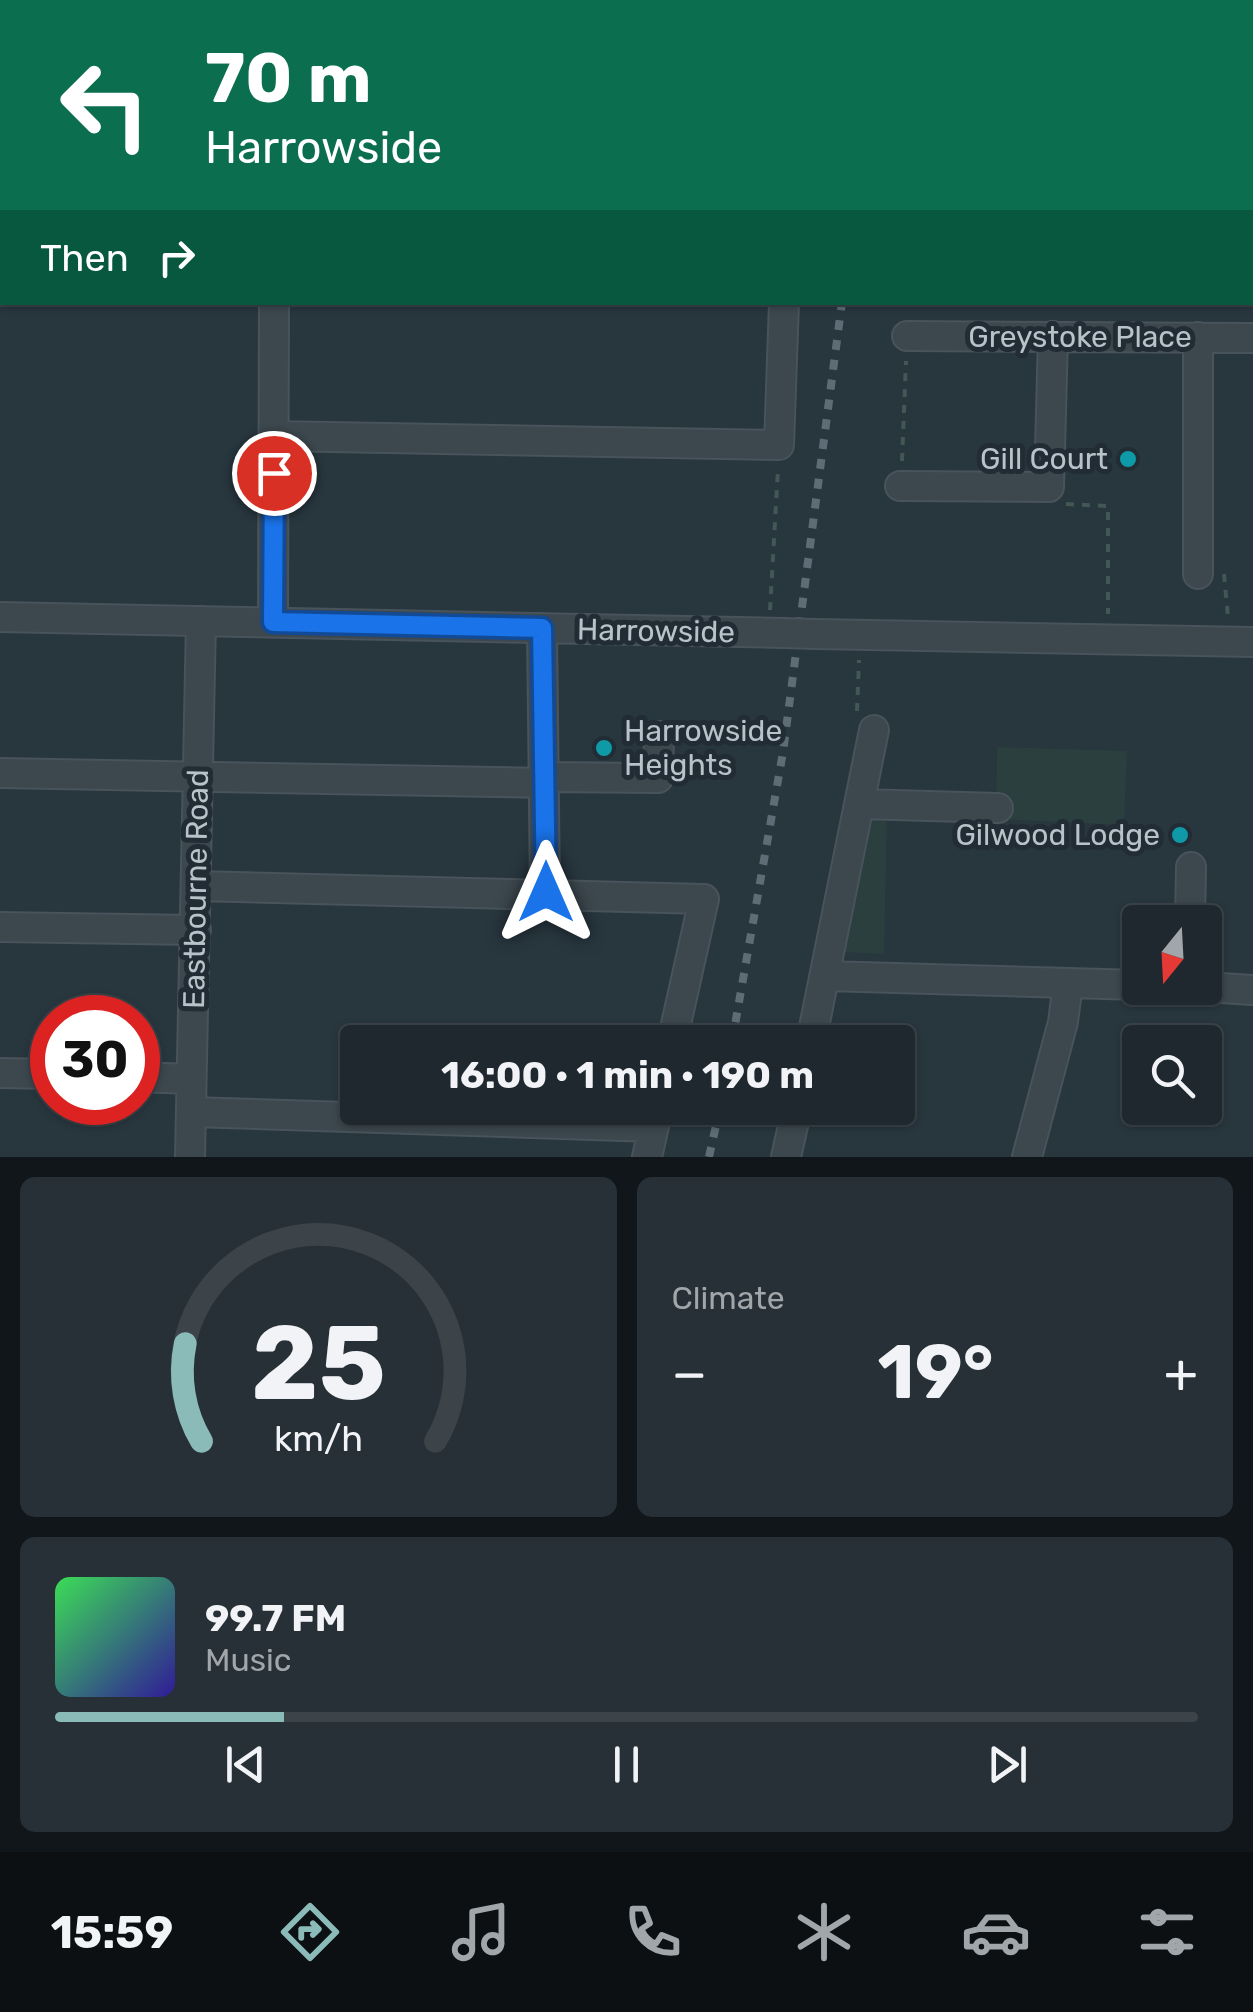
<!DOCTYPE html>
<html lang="en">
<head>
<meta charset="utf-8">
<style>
	:root { --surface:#1e282e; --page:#263036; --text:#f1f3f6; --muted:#a1a6aa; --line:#3c444a; --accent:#8bbbb9 }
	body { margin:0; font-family:Rubik,sans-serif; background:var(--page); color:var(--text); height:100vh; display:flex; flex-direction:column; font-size:38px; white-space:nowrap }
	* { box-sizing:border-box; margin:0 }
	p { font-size:32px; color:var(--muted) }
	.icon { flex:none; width:55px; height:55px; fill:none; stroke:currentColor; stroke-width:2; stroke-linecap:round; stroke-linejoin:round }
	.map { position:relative; height:1157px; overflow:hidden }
	.side { display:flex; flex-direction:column; gap:20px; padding:20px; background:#101619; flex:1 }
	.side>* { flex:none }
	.guide { position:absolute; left:0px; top:0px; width:1255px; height:305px; box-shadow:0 2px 8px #0004,0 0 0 2px var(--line); background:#0b6e4f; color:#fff; overflow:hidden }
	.needle { width:65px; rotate:198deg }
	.fabs { position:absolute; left:1122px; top:905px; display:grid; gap:20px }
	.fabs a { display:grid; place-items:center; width:100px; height:100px; border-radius:10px; background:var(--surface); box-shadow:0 2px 8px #0004,0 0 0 2px var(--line); font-size:50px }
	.speed { position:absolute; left:30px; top:995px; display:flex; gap:20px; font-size:50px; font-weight:700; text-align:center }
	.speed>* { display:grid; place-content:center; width:130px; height:130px; border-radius:50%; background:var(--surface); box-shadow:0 2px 8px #0004,0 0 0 2px var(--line); line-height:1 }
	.speed .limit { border:15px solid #d22; background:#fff; color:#111 }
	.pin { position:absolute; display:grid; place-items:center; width:85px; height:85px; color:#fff; margin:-42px; border:5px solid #fff; border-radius:50%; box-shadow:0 2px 10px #0007 }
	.me { position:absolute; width:110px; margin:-55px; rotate:0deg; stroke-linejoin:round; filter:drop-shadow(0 0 8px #0008) }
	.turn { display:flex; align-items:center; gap:35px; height:210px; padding:0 40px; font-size:45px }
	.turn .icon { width:130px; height:130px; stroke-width:2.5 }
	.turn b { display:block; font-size:70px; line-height:85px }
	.then { display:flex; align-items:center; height:95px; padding:0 40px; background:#0003; gap:20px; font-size:38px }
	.big { font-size:75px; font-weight:700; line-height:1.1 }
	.side .widget { flex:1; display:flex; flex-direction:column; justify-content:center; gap:15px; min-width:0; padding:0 35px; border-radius:15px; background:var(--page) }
	.side .dial { align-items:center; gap:0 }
	.dial svg { height:260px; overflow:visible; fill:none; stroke:var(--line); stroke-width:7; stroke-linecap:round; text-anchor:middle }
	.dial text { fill:var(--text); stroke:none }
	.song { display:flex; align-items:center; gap:30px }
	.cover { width:120px; height:120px; border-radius:15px; background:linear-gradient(135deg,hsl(130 70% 55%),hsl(250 70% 35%)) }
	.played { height:10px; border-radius:5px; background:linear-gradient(90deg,var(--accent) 20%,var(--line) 20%) }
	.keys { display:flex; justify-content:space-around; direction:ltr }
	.heat { display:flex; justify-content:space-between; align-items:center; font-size:55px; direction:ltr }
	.side .tiles { flex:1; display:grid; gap:20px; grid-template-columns:1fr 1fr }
	.widget:last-child { grid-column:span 2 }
	.trip { position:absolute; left:340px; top:1025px; width:575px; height:100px; border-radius:10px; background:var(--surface); box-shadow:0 2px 8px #0004,0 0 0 2px var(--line); font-weight:700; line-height:100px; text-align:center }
	.dock { display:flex; height:160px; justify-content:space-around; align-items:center; background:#0c1012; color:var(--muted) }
	.dock .icon { width:70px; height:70px }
	.dock .current { color:var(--accent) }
	.dock b { font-size:45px; color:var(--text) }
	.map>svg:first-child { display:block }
	.green { fill:#2a3f3e }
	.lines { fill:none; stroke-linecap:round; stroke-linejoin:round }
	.minor-casing { stroke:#48535b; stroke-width:32 }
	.path { stroke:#435755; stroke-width:4; stroke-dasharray:8 8; stroke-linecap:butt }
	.minor { stroke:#3c474e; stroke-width:28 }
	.rail { stroke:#5e6c75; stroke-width:8; stroke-dasharray:10 10; stroke-linecap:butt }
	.minor-bridge-casing { stroke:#48535b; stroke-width:32; stroke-linecap:butt }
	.minor-bridge { stroke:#3c474e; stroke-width:28 }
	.route-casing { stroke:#114b97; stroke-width:25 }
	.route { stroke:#1a73e8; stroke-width:18 }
	.culture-dot { fill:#0f9aa8; stroke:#212c34; stroke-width:4 }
	.labels { text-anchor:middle; stroke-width:10; stroke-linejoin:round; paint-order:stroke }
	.street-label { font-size:30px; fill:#b8c2c9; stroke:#212c34 }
	.poi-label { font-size:30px; fill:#b8c2c9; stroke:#212c34; text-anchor:end }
</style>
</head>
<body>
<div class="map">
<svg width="1253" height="1157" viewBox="0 0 1253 1157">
	<rect width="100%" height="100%" fill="#28363e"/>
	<!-- green -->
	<path class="green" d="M997,747L1127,751L1124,825L996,819Z
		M887,816L884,954L841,952L869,821Z"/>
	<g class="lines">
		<!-- minor casing -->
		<g class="minor-casing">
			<path id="minor" d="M925,0V2
				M283,2V0
				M543,2V0
				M790,2V0
				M1148,2L1149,0
				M1252,86H1253
				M907,336L1253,338
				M274,436L779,445L784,302
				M900,486L1049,487L1053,336
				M1198,574V337
				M0,617L783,633
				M273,623L274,302
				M542,628L545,892
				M815,634L1253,642
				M0,773L545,783
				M545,777L658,778L659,736
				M860,804L998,808
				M197,886L704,899L672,1042
				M1190,922L1191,867
				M0,927L196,930
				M825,976L1140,985
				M1205,987L1253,990
				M811,1042L874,730
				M0,1073L52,1074
				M138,1077L191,1079
				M191,1112L653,1127
				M190,1157L201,621
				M647,1157L658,1108
				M786,1157L797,1108
				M1027,1157L1063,1022L1068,983"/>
		</g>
		<!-- path -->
		<path class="path" d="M902,461L906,361
			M1066,504L1108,506V614
			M1224,574L1228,617
			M770,610L778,469
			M857,711L859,660"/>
		<!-- minor -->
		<use href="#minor" class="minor"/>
		<!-- rail -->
		<path class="rail" d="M873,2V0
			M732,1042L783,752L842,302
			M709,1157L720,1108"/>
		<!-- minor-bridge casing -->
		<g class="minor-bridge-casing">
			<path id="minor-bridge" d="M783,633L815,634"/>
		</g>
		<!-- minor-bridge -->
		<use href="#minor-bridge" class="minor-bridge"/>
	</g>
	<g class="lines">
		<!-- route casing -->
		<g class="route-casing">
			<path id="route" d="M274,473L273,622L542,628L546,892"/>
		</g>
		<!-- route -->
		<use href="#route" class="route"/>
	</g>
	<!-- markers -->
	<g class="culture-dot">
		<circle cx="1128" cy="459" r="10"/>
		<circle cx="604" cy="748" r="10"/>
		<circle cx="1180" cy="835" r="10"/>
	</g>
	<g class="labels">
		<!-- street labels -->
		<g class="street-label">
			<text x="1080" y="347">Greystoke Place</text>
			<text transform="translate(656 631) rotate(1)" y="10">Harrowside</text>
			<text transform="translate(196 889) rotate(-89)" y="10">Eastbourne Road</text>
		</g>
		<!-- poi labels -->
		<g class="poi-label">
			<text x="1108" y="469">Gill Court</text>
			<text x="624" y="741" text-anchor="start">Harrowside<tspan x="624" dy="34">Heights</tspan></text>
			<text x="1160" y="845">Gilwood Lodge</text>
		</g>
	</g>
</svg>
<div class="fabs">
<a><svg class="needle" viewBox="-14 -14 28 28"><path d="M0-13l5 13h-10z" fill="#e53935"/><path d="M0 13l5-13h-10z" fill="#a1a6aa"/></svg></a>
<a><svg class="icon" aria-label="search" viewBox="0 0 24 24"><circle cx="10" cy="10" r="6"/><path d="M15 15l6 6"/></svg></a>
</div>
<div class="speed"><div class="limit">30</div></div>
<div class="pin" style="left:274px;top:473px;background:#d93025"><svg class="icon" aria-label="arrive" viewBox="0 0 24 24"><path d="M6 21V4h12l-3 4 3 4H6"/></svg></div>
<svg class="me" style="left:546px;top:892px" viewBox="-20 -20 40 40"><path d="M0-17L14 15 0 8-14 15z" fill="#1a73e8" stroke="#fff" stroke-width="4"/></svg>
<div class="trip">16:00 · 1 min · 190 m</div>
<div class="guide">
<div class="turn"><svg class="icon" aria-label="left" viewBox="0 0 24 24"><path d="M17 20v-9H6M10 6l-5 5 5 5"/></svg><div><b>70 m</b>Harrowside</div></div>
<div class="then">Then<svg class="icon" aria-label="right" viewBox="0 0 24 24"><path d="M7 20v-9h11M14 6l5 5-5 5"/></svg></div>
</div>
</div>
<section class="side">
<div class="tiles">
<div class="widget dial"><svg viewBox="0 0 100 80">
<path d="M14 69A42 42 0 1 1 86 69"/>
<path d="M14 69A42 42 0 0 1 9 39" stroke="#8bbbb9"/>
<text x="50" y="56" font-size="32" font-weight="700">25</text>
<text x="50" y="72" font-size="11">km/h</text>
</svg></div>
<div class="widget"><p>Climate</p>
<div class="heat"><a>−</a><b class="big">19°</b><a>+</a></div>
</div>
<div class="widget">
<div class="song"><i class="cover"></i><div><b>99.7 FM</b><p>Music</p></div></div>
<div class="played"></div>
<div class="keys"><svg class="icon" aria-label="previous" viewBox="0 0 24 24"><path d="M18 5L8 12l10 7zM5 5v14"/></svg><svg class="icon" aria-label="pause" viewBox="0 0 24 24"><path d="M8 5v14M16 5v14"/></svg><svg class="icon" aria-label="next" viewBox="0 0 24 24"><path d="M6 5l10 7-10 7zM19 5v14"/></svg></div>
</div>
</div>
</section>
<nav class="dock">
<b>15:59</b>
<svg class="icon current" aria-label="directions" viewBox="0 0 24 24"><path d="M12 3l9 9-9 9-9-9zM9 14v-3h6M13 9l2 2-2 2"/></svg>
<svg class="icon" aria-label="music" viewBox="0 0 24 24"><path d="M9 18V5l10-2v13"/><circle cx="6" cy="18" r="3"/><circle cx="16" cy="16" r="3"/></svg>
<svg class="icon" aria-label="phone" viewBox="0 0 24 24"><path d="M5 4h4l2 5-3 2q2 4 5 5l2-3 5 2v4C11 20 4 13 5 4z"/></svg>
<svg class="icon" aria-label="climate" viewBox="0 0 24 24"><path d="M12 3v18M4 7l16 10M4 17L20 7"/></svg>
<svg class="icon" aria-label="car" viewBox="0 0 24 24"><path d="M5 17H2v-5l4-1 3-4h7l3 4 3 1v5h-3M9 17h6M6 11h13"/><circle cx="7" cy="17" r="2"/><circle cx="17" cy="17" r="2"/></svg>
<svg class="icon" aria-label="filters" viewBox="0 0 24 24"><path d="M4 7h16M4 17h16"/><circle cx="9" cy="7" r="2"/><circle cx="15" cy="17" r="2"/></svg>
</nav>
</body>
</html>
